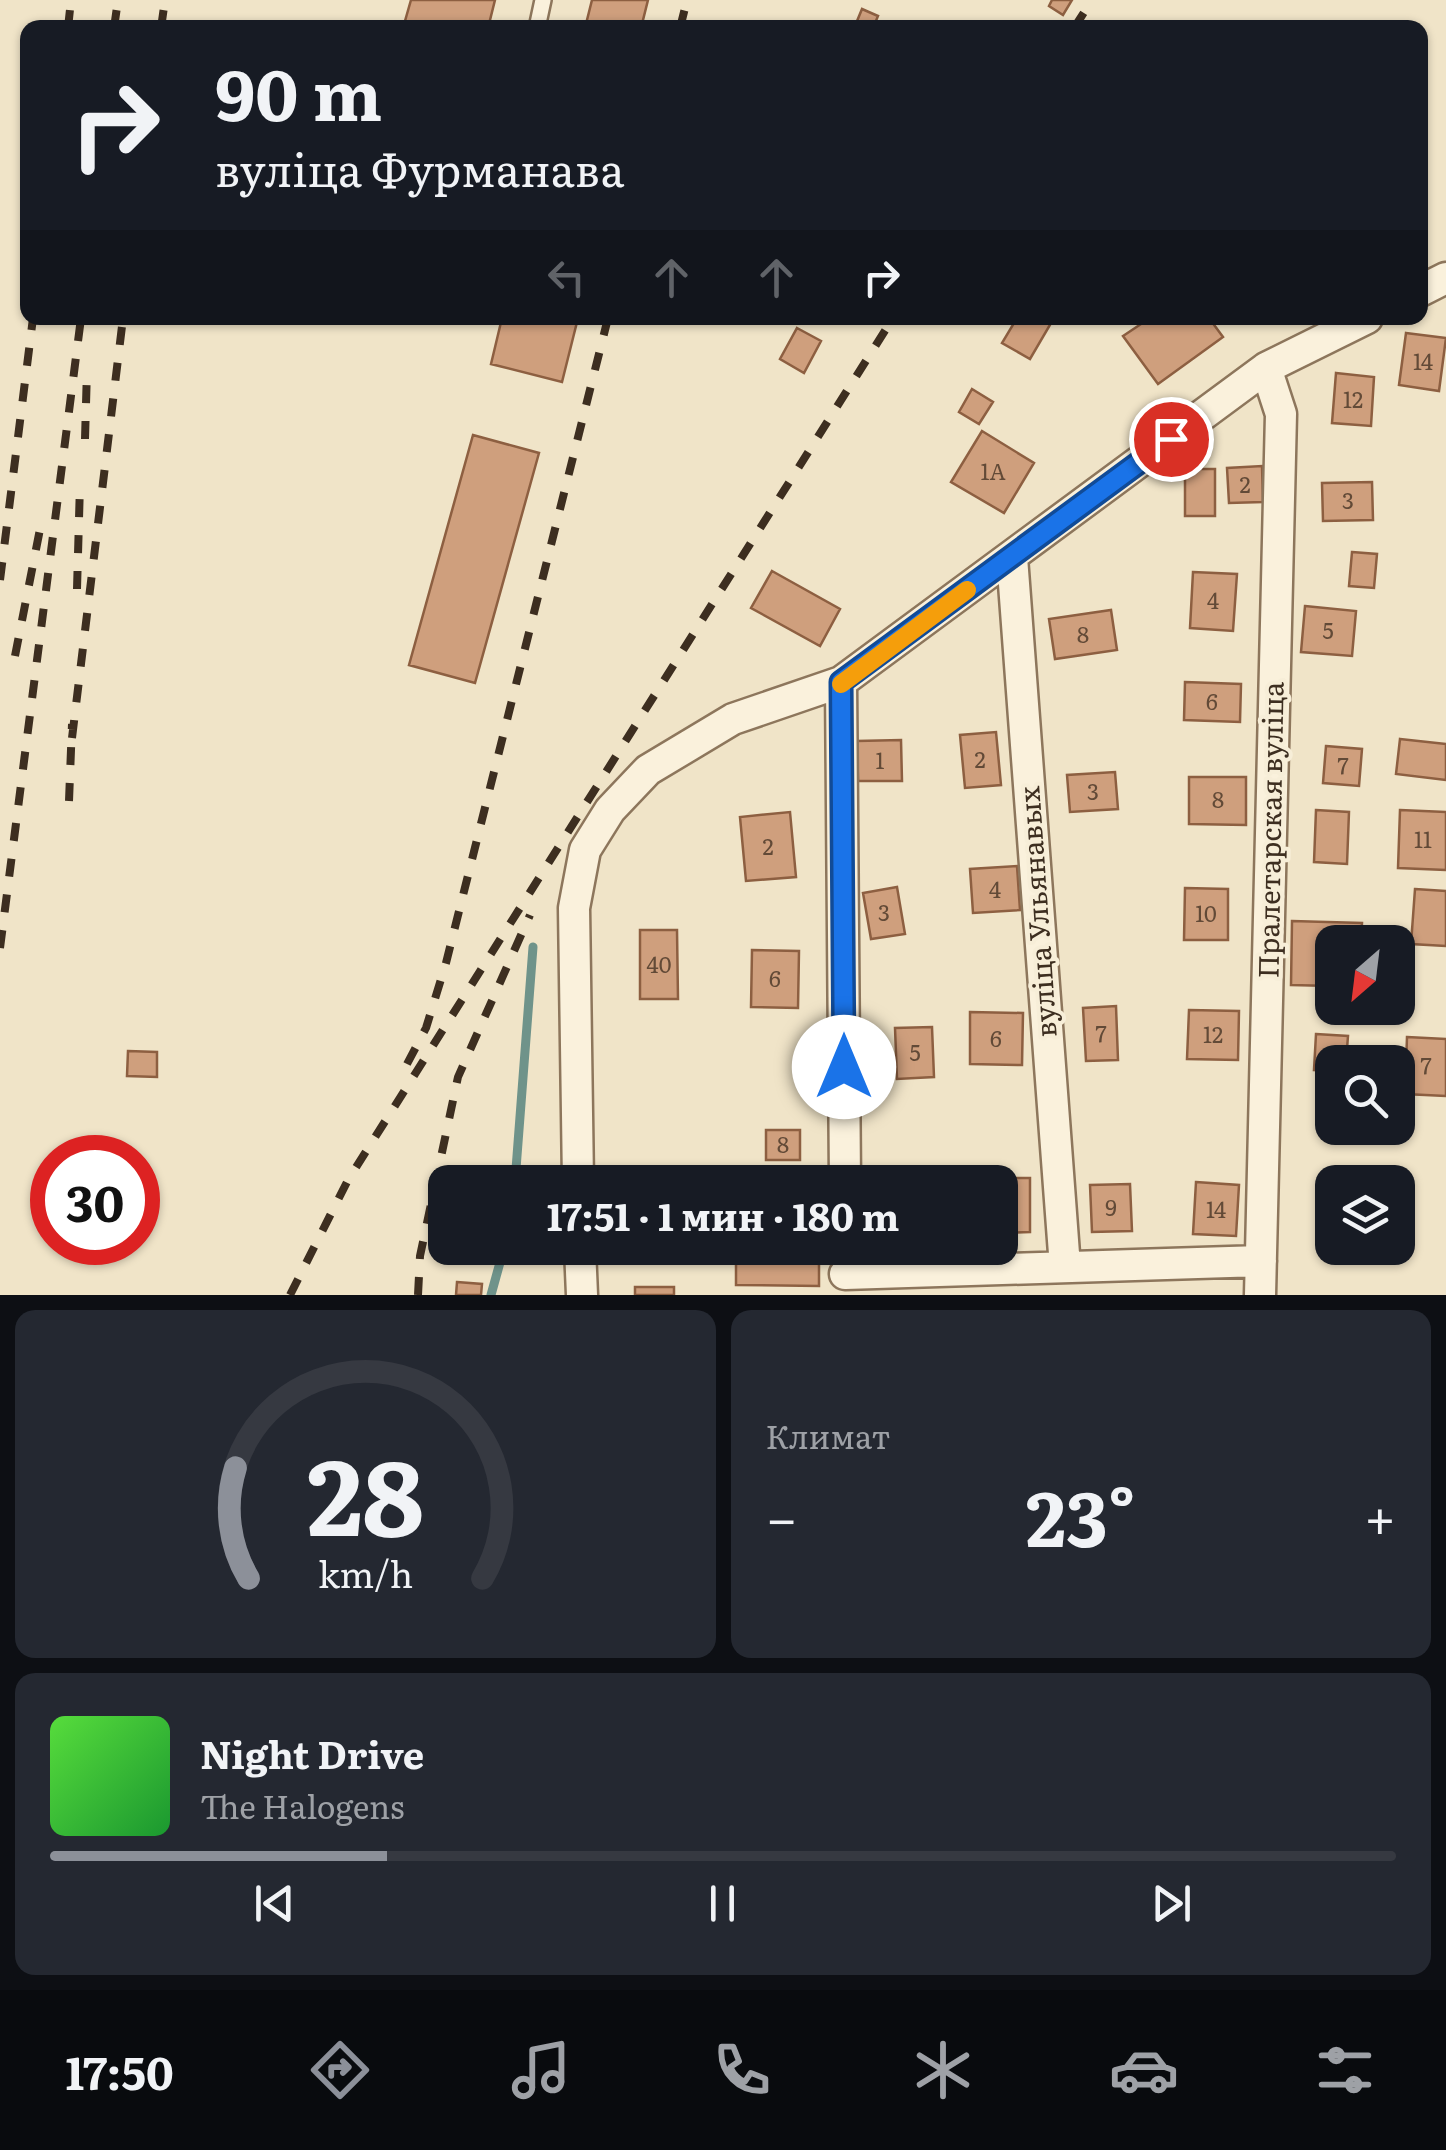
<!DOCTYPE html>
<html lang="ru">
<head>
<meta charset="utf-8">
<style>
	:root { --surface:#171b24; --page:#242831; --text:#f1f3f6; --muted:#9ea1a6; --line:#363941; --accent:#8c9099 }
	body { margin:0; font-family:Literata,serif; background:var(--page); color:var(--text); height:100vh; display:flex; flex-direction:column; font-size:38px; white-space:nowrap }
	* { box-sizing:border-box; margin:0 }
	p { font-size:32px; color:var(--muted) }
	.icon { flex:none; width:55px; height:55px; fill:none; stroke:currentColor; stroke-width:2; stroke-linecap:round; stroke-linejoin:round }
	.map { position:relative; height:1295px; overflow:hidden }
	.sheet { display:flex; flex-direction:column; gap:15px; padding:15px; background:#0d0f14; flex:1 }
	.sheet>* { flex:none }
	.top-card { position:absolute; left:20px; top:20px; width:1408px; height:305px; border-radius:20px; box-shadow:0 2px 8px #0004; background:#171b24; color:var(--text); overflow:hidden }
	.needle { width:65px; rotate:208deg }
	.controls { position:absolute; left:1315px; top:925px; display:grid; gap:20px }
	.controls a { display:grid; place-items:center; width:100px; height:100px; border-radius:20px; background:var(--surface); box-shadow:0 2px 8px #0004; font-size:50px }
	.speed { position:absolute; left:30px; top:1135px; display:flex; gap:20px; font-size:50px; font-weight:700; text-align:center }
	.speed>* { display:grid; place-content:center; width:130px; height:130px; border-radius:50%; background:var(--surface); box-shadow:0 2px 8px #0004; line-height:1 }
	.speed .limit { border:15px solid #d22; background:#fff; color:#111 }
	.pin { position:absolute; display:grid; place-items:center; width:85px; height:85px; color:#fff; margin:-42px; border:5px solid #fff; border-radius:50%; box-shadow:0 2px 10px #0007 }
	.me { position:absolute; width:110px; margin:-55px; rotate:0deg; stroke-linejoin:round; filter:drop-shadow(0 0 8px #0008) }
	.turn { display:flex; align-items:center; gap:35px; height:210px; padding:0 30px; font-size:45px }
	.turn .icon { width:130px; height:130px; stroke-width:2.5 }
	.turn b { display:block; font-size:70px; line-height:85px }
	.lanes { display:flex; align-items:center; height:95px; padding:0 30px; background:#0003; justify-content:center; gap:50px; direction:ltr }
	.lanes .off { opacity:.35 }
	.big { font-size:75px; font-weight:700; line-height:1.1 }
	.sheet .tile { flex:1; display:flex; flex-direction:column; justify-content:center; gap:15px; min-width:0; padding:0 35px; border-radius:20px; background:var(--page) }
	.sheet .dial { align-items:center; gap:0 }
	.dial svg { height:260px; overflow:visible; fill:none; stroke:var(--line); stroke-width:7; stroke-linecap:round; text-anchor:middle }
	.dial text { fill:var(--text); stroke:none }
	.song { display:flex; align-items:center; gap:30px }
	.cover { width:120px; height:120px; border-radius:15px; background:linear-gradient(135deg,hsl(110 70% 55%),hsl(130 70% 35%)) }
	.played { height:10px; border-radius:5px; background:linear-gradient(90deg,var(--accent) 25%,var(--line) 25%) }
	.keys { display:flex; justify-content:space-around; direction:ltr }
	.heat { display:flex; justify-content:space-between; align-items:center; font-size:55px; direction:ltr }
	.sheet .tiles { flex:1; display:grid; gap:15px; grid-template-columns:1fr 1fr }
	.tile:last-child { grid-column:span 2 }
	.trip { position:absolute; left:428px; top:1165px; width:590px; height:100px; border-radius:20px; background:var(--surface); box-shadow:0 2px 8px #0004; font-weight:700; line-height:100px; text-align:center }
	.tabs { display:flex; height:160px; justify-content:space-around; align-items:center; background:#090b0e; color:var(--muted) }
	.tabs .icon { width:70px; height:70px }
	.tabs .active { color:var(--accent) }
	.tabs b { font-size:45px; color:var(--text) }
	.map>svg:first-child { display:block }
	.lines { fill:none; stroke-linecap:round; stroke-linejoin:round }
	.stream { stroke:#6f938a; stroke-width:9 }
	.building { fill:#cf9f7d; stroke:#8d5f41; stroke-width:2.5 }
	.lane-casing { stroke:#8d765c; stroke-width:20 }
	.street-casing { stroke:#8d765c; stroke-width:35 }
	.lane { stroke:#faf1dc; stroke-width:15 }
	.street { stroke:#faf1dc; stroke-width:30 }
	.rail { stroke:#3d2e20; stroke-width:8; stroke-dasharray:18 18; stroke-linecap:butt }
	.route-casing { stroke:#114b97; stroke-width:25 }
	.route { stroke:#1a73e8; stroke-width:18 }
	.slow { stroke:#f59e0b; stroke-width:18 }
	.labels { text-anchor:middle; stroke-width:8; stroke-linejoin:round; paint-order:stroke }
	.number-label { font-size:22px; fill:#624a37 }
	.street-label { font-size:28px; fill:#3d2e20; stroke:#f7eed8 }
</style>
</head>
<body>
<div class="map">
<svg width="1446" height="1295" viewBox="0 0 1446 1295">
	<rect width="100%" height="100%" fill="#f0e4c8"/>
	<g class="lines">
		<!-- stream -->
		<path class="stream" d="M515,1182L533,947
			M491,1295L504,1248"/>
	</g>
	<!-- building -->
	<path class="building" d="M411,0H495L488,28H403Z
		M592,0H648L641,28H585Z
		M1052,0H1072L1063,15L1049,6Z
		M862,9L878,16L873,28L855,26Z
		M502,318H578L562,382L491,364Z
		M1017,318H1054L1030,359L1002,343Z
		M1150,318H1209L1223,337L1158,384L1123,336Z
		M797,328L821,341L804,373L780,359Z
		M1406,333L1446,338L1439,391L1399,385Z
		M1336,373L1374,377L1371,426L1332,423Z
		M972,389L993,402L979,424L959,412Z
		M982,431L1034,463L1004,513L951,482Z
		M473,435L539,453L475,683L409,665Z
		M1262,466L1263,502L1229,503L1227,468Z
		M1185,469H1215V516H1185Z
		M1372,482L1373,520L1323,521L1322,483Z
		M1352,552L1377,554L1374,588L1349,586Z
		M772,571L840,609L820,646L751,608Z
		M1193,572L1237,574L1233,631L1190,628Z
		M1305,606L1356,611L1352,656L1301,652Z
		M1111,610L1117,650L1055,659L1049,619Z
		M1185,682L1241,684L1240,722L1184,720Z
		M996,732L1001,785L965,788L960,735Z
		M1400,739L1446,744V780L1396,774Z
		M901,740L902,781H858L857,741Z
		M1326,746L1362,749L1359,786L1323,783Z
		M1115,772L1118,809L1070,812L1067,775Z
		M1189,777H1246V825L1189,824Z
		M1316,810L1349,812L1347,864L1314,862Z
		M1400,810L1446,812V870L1398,868Z
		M790,812L796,877L746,881L740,817Z
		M1017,866L1020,910L973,913L970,869Z
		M897,887L905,934L871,939L863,893Z
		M1185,888L1228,889V940H1184Z
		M1415,889L1446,891V946L1411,944Z
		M1292,921L1362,923L1361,942H1332V986L1291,985Z
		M640,930H677L678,999H640Z
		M752,950L799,951L798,1008L751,1007Z
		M1116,1006L1118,1060L1086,1061L1083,1008Z
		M1189,1010L1239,1011L1238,1060L1187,1059Z
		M970,1012L1023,1013L1022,1065L970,1064Z
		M932,1027L934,1077L897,1079L895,1028Z
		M1316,1034L1348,1036L1346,1062H1332V1071L1314,1070Z
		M1407,1037L1446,1039V1096L1405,1094Z
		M128,1051L157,1052V1077L127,1076Z
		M766,1130H800V1160H766Z
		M995,1178H1030V1232L1000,1233V1182Z
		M1196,1182L1239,1185L1236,1236L1193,1234Z
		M1130,1184L1132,1231L1092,1232L1090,1185Z
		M736,1248H819V1286L736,1285Z
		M457,1282L482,1284L481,1295H456Z
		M635,1287H674V1295H635Z"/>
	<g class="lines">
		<!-- lane casing -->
		<g class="lane-casing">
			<path id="lane" d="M537,28L543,0"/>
		</g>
		<!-- street casing -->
		<g class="street-casing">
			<path id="street" d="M1420,291L1446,278
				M1012,557L1065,1267
				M841,682L845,1182
				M578,1182L574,908L585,850L610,810L648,770L733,719L841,682L1266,368L1367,318
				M580,1248L582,1295
				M845,1274L1261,1261
				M1260,1295L1281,414L1266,368"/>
		</g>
		<!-- lane -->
		<use href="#lane" class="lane"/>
		<!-- street -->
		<use href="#street" class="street"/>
		<!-- rail -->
		<path class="rail" d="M68,28L71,0
			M114,28L118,0
			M161,28L165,0
			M680,28L687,0
			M1074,28L1092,0
			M85,439L87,369
			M0,580L33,318
			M77,589L80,484
			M15,656L41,524
			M72,738L123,318
			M69,801L72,724
			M0,948L81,318
			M407,1064L426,1028L446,963L608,318
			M290,1295L348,1180L893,318
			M418,1295L420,1256L458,1077L530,915"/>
	</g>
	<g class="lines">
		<!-- route casing -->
		<g class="route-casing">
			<path id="route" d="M844,1067L841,682L1171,439"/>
		</g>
		<!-- route -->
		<use href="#route" class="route"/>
		<!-- slow -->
		<path class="slow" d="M841,684L967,590"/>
	</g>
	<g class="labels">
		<!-- number labels -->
		<g class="number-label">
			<text x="1423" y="370">14</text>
			<text x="1353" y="408">12</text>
			<text x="993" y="480">1А</text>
			<text x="1245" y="493">2</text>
			<text x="1348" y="509">3</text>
			<text x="1213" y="609">4</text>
			<text x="1328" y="639">5</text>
			<text x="1083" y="643">8</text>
			<text x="1212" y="710">6</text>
			<text x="980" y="768">2</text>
			<text x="880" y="769">1</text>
			<text x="1343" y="774">7</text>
			<text x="1093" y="800">3</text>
			<text x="1218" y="808">8</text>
			<text x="1423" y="848">11</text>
			<text x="768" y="855">2</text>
			<text x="995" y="898">4</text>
			<text x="884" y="921">3</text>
			<text x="1206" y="922">10</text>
			<text x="659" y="973">40</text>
			<text x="775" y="987">6</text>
			<text x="1101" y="1042">7</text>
			<text x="1213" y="1043">12</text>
			<text x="996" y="1047">6</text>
			<text x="915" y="1061">5</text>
			<text x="1426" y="1074">7</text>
			<text x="783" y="1153">8</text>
			<text x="1111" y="1216">9</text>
			<text x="1216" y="1218">14</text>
		</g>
		<!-- street labels -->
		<g class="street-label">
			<text transform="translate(1271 830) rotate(-89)" y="10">Пралетарская вуліца</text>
			<text transform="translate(1038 912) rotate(-94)" y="10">вуліца Ульянавых</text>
		</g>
	</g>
</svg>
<div class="controls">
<a><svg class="needle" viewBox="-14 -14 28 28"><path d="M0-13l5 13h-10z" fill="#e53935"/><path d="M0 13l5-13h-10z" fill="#9ea1a6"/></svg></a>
<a><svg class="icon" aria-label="search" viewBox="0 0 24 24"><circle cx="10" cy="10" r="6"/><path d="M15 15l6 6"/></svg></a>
<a><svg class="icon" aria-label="layers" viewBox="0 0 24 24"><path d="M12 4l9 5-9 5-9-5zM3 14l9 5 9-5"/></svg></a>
</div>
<div class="speed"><div class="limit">30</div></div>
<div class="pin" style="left:1171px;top:439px;background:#d93025"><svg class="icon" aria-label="arrive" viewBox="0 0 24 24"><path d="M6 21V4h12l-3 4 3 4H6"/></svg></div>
<svg class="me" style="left:844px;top:1067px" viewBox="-20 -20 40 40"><circle r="19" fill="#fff"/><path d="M0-13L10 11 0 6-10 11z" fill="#1a73e8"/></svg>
<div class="trip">17:51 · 1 мин · 180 m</div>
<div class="top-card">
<div class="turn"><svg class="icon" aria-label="right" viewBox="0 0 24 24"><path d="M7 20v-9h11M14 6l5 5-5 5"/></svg><div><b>90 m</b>вуліца Фурманава</div></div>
<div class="lanes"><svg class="icon off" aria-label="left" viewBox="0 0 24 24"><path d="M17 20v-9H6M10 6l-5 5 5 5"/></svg><svg class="icon off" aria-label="ahead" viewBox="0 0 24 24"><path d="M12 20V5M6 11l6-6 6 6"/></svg><svg class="icon off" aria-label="ahead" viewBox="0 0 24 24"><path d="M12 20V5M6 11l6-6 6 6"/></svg><svg class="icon" aria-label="right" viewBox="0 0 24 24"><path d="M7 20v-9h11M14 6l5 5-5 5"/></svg></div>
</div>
</div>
<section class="sheet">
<div class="tiles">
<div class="tile dial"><svg viewBox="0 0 100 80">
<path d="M14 69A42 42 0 1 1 86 69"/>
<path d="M14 69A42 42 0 0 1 10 35" stroke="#8c9099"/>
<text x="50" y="56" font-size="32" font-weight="700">28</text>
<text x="50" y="72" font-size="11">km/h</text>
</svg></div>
<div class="tile"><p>Климат</p>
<div class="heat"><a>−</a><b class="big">23°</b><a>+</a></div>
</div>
<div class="tile">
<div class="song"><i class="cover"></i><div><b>Night Drive</b><p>The Halogens</p></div></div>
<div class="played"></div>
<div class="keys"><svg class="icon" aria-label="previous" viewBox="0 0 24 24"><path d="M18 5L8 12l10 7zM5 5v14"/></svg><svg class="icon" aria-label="pause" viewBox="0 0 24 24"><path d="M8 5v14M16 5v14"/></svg><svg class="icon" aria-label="next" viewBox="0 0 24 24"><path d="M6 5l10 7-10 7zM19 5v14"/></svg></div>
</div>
</div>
</section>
<nav class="tabs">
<b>17:50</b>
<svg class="icon active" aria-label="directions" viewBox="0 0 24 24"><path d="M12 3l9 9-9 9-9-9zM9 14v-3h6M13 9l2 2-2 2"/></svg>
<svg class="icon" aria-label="music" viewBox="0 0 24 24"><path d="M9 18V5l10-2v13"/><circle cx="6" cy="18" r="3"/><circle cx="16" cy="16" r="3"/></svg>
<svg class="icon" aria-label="phone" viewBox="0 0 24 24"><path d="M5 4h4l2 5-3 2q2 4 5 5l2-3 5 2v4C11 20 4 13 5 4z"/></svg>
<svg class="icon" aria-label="climate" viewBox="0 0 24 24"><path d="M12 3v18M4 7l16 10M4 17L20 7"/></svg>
<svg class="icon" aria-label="car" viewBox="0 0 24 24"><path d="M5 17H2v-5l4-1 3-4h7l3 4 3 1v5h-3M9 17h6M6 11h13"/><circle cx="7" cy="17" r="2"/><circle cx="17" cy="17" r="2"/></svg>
<svg class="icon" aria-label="filters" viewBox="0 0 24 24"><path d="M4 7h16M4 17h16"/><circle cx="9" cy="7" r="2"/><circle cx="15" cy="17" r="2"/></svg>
</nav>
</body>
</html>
